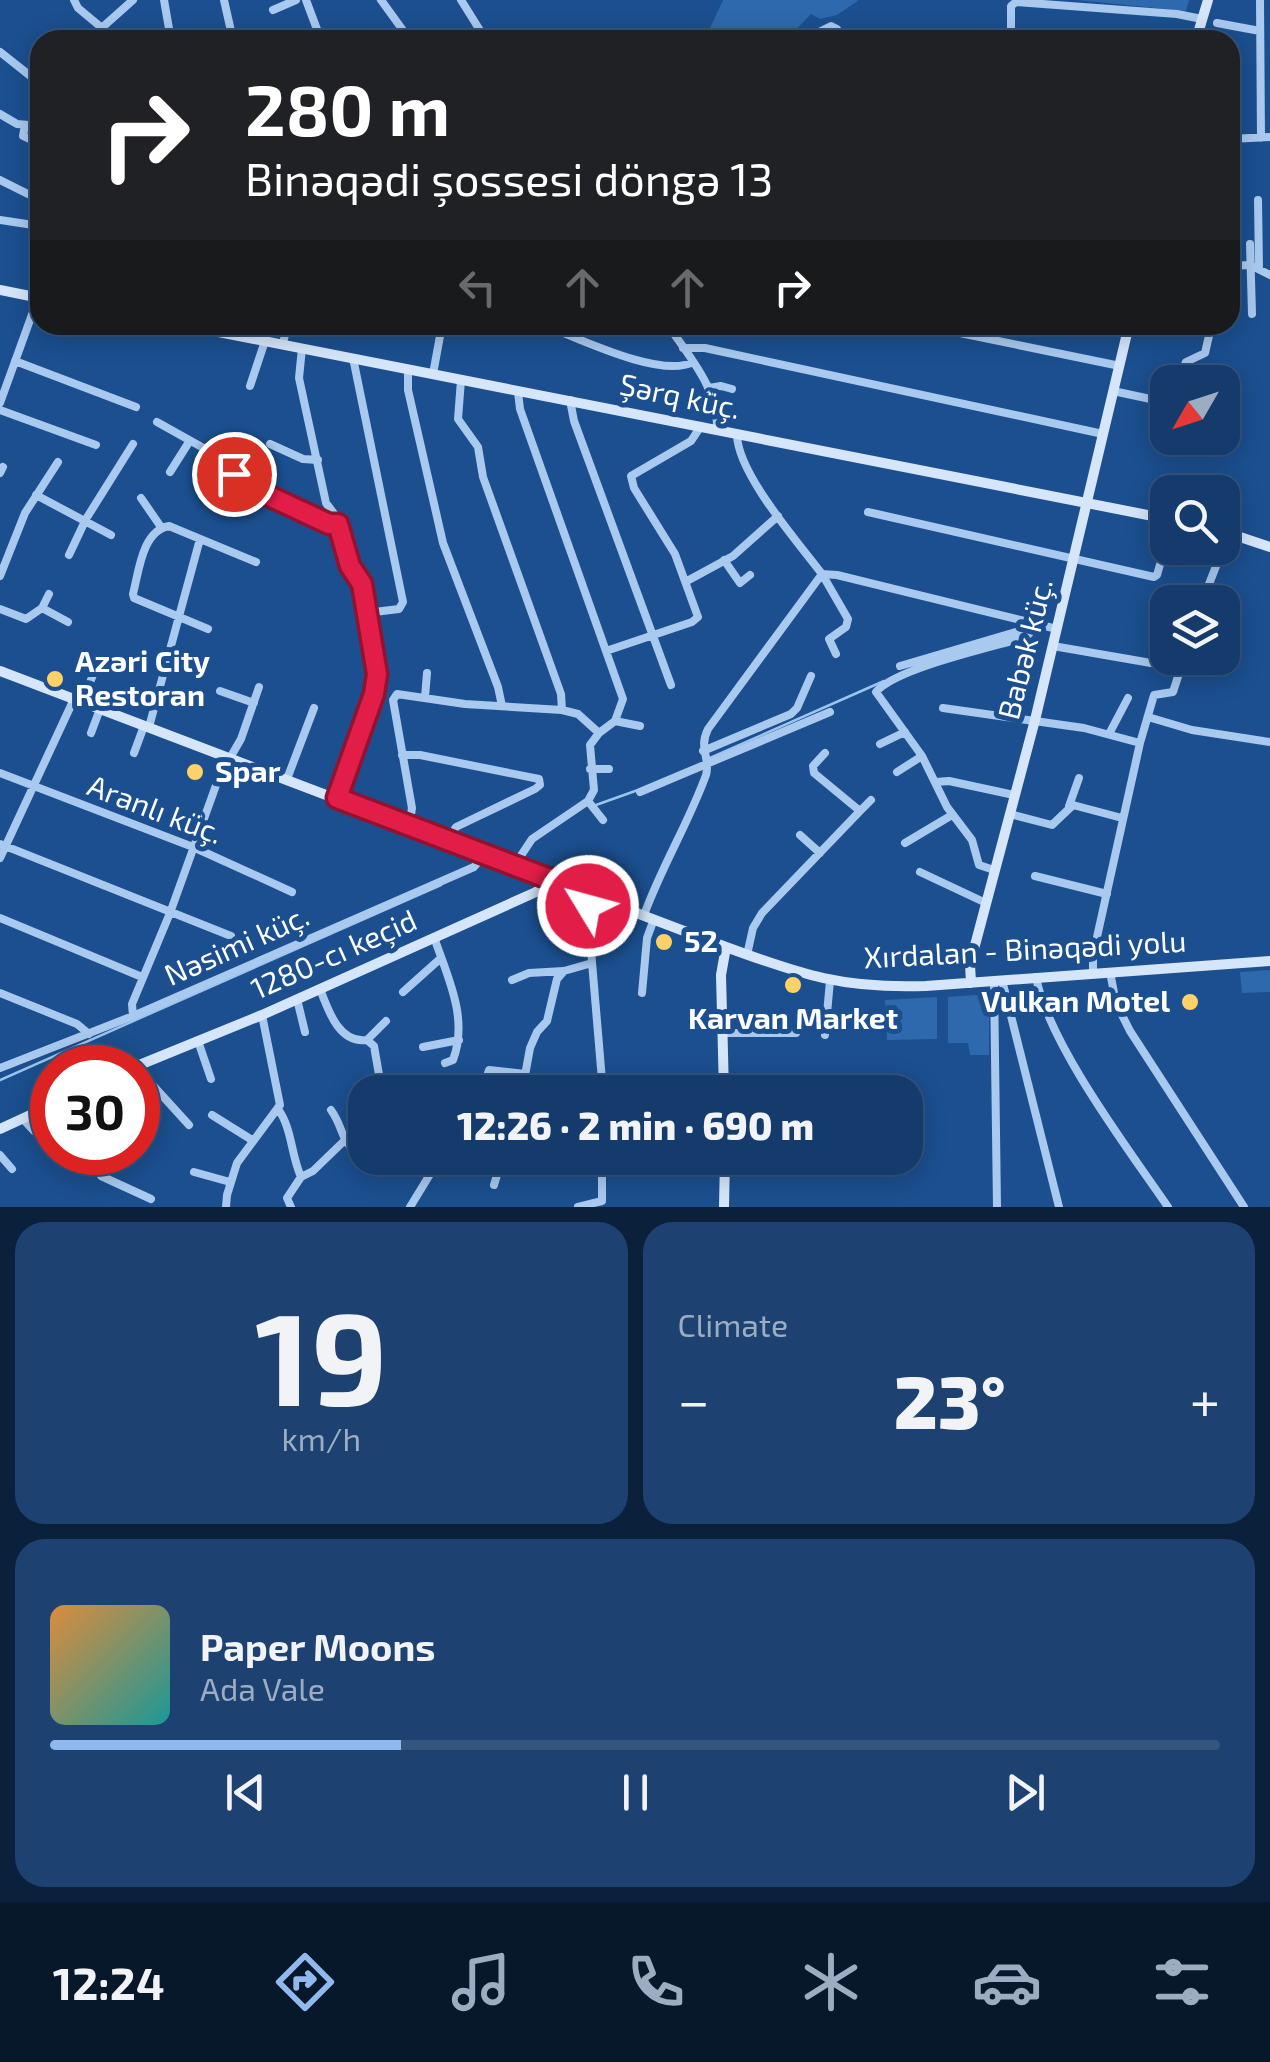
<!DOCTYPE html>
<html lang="en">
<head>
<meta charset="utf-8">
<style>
	:root { --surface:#143b6b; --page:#1d4271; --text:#f1f3f6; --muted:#9dadc1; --line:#33557e; --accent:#90b9f0 }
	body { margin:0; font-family:"Exo 2",sans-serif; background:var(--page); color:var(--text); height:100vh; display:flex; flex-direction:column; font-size:38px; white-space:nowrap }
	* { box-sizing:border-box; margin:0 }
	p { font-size:32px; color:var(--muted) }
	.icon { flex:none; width:55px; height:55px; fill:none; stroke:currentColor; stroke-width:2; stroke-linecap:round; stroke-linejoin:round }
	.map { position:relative; height:1207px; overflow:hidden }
	.panel { display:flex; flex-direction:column; gap:15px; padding:15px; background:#0b203b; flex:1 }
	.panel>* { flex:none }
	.top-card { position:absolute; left:30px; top:30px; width:1210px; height:305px; border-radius:30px; box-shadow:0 5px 25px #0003,0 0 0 2px var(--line); background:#202124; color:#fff; overflow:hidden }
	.needle { width:65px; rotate:231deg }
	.fabs { position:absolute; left:1150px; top:365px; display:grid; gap:20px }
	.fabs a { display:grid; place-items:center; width:90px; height:90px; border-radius:20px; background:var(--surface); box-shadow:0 5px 25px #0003,0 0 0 2px var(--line); font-size:50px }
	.speed { position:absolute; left:30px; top:1045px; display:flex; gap:20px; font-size:50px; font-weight:700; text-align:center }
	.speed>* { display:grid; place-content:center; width:130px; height:130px; border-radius:50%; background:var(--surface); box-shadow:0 5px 25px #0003,0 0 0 2px var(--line); line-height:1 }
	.speed .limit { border:15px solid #d22; background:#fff; color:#111 }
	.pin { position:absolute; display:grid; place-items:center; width:85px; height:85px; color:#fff; margin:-42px; border:5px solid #fff; border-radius:50%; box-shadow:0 2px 10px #0007 }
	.me { position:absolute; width:110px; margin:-55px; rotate:307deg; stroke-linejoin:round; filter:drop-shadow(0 0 8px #0008) }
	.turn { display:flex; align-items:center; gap:35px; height:210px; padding:0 50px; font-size:45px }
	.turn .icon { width:130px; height:130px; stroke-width:2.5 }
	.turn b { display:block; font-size:70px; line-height:85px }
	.lanes { display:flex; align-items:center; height:95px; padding:0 50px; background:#0003; justify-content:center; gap:50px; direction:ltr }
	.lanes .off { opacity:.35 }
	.big { font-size:75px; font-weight:800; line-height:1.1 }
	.panel .tile { flex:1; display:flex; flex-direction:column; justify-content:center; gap:15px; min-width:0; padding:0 35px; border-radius:30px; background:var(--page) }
	.panel .dial { align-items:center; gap:0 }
	.dial b { font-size:130px; line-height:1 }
	.song { display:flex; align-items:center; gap:30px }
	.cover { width:120px; height:120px; border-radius:15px; background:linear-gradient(135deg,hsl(30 70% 55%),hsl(180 70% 35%)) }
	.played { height:10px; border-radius:5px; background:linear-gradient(90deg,var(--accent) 30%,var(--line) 30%) }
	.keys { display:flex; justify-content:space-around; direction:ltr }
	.heat { display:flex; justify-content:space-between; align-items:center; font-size:55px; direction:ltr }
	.panel .tiles { flex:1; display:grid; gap:15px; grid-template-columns:1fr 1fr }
	.tile:last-child { grid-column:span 2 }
	.trip { position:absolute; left:348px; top:1075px; width:575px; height:100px; border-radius:30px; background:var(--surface); box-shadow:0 5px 25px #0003,0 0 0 2px var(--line); font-weight:800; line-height:100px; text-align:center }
	.tab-bar { display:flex; height:160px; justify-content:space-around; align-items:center; background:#08182b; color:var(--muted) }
	.tab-bar .icon { width:70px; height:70px }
	.tab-bar .active { color:var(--accent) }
	.tab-bar b { font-size:45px; color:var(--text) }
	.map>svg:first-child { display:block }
	.green { fill:#2e69ad }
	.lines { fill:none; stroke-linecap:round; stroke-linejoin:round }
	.stream { stroke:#9cc4f0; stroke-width:2.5 }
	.street { stroke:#a9c9ee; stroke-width:8 }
	.secondary { stroke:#d6e6fa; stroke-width:10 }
	.route-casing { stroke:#92132f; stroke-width:25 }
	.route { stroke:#e11d48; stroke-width:18 }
	.poi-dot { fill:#ffd166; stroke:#1b4f8f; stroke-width:4 }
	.labels { text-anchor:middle; stroke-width:10; stroke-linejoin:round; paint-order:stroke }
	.street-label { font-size:30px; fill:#fff; stroke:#1b4f8f }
	.poi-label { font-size:30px; font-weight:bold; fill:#fff; stroke:#1b4f8f; text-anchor:start }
</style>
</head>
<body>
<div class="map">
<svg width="1270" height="1207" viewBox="0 0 1270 1207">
	<rect width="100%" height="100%" fill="#1b4f8f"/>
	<!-- green -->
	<path class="green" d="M723,0H859L837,15L820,19L811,14L786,40H709L706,37Z
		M1076,0H1189L1186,11Z
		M1270,970V992L1242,993L1240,972Z
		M989,994V1055H970L968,1043H948V997Z
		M937,997V1039L887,1040L885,1000Z"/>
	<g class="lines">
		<!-- stream -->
		<path class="stream" d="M710,758L884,681
			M596,805L638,790
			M0,1080L441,885"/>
		<!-- street -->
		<path class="street" d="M74,0L78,8L102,28
			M164,0L171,40
			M224,0L233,40
			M306,0L321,40
			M381,0L410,40
			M461,0L486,40
			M1260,0L1261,138
			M273,10L296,0
			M1217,23L1260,31
			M102,40L96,33L133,0
			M803,40L831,26L837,29L842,40
			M1011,40V6L1016,2L1177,14L1202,19
			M0,52L38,82
			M0,114L17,124L40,126
			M25,125L23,136L40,144
			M1230,139L1270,137
			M0,180L40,200
			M1258,200L1259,269
			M0,220L40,226
			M1250,244L1252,314
			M1230,266L1250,265L1270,275
			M544,325C578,338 661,379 693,362
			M668,325C689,357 719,389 717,430
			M921,325L1120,366
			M283,344L287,325
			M302,348L299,378L326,503L335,515L350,567L362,584L377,674L375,694L337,798
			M683,348H705L1103,434
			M353,358L403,602L399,609L366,613
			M15,361L136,407
			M408,369V390L443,543L498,687L502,706
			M433,374L442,325
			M461,380L458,419L478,447L483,477L561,694L562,710
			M1177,382L1186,362L1205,353L1211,327
			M250,386L265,341
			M709,388L721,386L732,389
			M1113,391L1160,401L1168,399
			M570,400L574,421L671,685
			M0,403L38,298
			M0,410L96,445
			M157,422L216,455L250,487L329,524H338
			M270,444L303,459L318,460
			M170,472L189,442
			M0,473L3,467
			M36,495L111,535
			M141,498L161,527
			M217,502L234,474
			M868,512L1154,577L1157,575L1168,537
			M69,555L86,519L133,444
			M724,560L740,583L750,575
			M822,574L837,575L1057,629
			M822,574L848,619L846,627L829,639L836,654
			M0,576L25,513L58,462
			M687,581L733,556L778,516
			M1202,602L1229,533
			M42,608L49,594
			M0,609L26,619L42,608L68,622
			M208,629L134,598L133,594C139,571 142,531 169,526L256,562
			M1053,646L1151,663
			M606,651L692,622L698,617L675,554L634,488L631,476L691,441L701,426
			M900,666L1019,631L1029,624
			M220,691L254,703
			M425,697L427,673
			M82,702L95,670L112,665
			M943,708L1084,728L1140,743
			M1148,717L1192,730L1270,742
			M615,721L640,726
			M149,727L200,539
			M91,733L100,709
			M1109,734L1128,698
			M880,744L905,732
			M703,751L791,714L797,708L811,676
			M134,753L144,726
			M402,755H420L539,779L540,785L535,789L456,827L448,840
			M590,769H609
			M897,772L922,756
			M0,773L193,847L292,892
			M287,779L314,708
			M936,782L949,781L1014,795
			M640,792L830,712
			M588,801L603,820
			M1069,806L1079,778
			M860,811L871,800
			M1010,814L1052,825L1073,805L1122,818
			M409,826L412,808L393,700L397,694L465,704L562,710L578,714L599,733
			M800,835L820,853
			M905,843L952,815
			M0,844L231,936
			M0,858L74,699
			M514,866L532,839L588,801L594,790L590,745L599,733L615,721L623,699L520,409L518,392
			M994,870L979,865L972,840L947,807L922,756L876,692C896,668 993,647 1026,637L1036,626
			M920,872L986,903
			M1035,876L1107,894
			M592,895L588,915L603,1092
			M644,915C662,866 689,822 706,775C711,758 698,749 708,729L822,574C797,541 738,474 737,435
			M0,918L142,977
			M434,937C447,976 469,1018 453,1060L445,1063
			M747,955L753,928L762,913L860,811L814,773L813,766L825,753
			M1110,972L1116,1003L1130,1031L1244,1207
			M1093,973V955L1140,743L1154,695L1173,692L1184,658
			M1036,977C1048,1043 1129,1150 1168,1207
			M512,980L529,973L564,971
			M1002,980L1059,1207
			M994,981L997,1207
			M320,989C328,1010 339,1044 367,1040L374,1046L382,1092
			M403,992L441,958
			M0,993L77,1024L89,1034
			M642,993L647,938L654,919
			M297,999L305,1032
			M133,1016L132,1004L170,913L219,777L241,739L259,687
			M723,1033H796
			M825,1035L830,981
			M367,1040L386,1021
			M198,1041L211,1079
			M423,1047L459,1040
			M0,1068L133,1016L474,867L485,854
			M138,1069L189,1125
			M481,1092L489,1070L525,1074
			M522,1092L530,1048L537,1032L547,1021L557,979L564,971L592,963
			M278,1109C292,1128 291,1155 301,1177L287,1198L291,1207
			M331,1110C344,1128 339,1139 358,1153H365
			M212,1115L252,1140
			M23,1119L34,1131L52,1143
			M67,1152L100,1169L101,1176L151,1199
			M0,1155L12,1169
			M524,1158L563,1161
			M194,1172L230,1182
			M301,1177L313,1171L344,1141
			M494,1185L502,1158
			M226,1207L227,1195L237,1163L280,1105L262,1015
			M410,1207L440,1158
			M578,1207L602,1201V1158"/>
		<!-- secondary -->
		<path class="secondary" d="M1196,40L1208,0
			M0,290L40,298
			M183,325L1168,519
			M1222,531L1270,547
			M0,671L726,947C802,975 844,989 926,986L1270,961
			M971,983L970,964L1035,720L1129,325
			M132,1068L262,1015L536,892L552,880
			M724,1092L721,975L726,947
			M0,1129L52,1105
			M724,1207L725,1158"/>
	</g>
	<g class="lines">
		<!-- route casing -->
		<g class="route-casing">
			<path id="route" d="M234,474L250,487L329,524H338L350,566L362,584L377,674L374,694L337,798L592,895L588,906"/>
		</g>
		<!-- route -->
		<use href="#route" class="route"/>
	</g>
	<!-- markers -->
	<g class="poi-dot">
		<circle cx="55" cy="679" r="10"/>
		<circle cx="195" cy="772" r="10"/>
		<circle cx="664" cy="942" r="10"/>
		<circle cx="793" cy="985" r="10"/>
		<circle cx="1190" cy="1002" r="10"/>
	</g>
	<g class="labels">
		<!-- street labels -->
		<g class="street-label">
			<text transform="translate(680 397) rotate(12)" y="10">Şərq küç.</text>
			<text transform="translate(1026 649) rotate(-76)" y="10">Babək küç.</text>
			<text transform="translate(155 810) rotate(21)" y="10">Aranlı küç.</text>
			<text transform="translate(237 946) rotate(-24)" y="10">Nəsimi küç.</text>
			<text transform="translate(1025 950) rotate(-3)" y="10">Xırdalan - Binəqədi yolu</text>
			<text transform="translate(334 955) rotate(-24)" y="10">1280-cı keçid</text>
		</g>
		<!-- poi labels -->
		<g class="poi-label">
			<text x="75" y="672">Azəri City<tspan x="75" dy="34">Restoran</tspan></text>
			<text x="215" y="782">Spar</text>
			<text x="684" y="952">52</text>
			<text x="1170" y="1012" text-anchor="end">Vulkan Motel</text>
			<text x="793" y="1029" text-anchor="middle">Karvan Market</text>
		</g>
	</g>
</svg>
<div class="fabs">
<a><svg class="needle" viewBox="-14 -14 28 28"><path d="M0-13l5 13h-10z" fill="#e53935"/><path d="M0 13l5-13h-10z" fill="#9dadc1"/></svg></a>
<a><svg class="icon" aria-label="search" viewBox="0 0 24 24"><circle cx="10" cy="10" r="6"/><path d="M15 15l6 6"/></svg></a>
<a><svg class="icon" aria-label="layers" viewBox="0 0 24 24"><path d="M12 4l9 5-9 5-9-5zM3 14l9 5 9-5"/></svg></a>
</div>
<div class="speed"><div class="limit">30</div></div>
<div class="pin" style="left:234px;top:474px;background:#d93025"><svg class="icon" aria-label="arrive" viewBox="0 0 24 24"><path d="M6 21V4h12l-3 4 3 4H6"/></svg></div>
<svg class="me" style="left:588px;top:906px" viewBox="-20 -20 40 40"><circle r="17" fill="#e11d48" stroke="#fff" stroke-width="3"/><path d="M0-11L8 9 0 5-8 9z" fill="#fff"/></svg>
<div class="trip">12:26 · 2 min · 690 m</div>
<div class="top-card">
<div class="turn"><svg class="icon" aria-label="right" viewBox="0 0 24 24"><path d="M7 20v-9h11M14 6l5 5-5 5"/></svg><div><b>280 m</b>Binəqədi şossesi döngə 13</div></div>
<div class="lanes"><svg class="icon off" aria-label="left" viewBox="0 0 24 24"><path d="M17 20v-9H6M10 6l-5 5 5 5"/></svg><svg class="icon off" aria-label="ahead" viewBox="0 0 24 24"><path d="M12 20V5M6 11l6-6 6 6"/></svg><svg class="icon off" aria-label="ahead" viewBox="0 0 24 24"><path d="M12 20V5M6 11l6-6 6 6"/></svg><svg class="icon" aria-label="right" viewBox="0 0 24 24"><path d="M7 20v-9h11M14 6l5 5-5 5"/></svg></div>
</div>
</div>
<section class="panel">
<div class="tiles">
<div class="tile dial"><b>19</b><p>km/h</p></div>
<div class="tile"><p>Climate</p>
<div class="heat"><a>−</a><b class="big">23°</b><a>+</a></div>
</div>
<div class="tile">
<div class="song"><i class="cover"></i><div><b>Paper Moons</b><p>Ada Vale</p></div></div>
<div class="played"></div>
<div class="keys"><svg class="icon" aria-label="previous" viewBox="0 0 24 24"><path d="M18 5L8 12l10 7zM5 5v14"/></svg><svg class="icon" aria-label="pause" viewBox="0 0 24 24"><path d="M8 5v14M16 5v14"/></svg><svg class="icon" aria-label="next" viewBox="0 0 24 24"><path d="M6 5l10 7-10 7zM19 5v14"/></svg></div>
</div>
</div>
</section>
<nav class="tab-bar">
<b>12:24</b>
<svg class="icon active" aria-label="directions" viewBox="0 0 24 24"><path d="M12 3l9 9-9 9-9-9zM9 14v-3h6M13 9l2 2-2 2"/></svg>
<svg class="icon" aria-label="music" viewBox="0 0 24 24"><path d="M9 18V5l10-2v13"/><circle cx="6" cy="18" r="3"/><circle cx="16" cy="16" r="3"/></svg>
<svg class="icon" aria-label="phone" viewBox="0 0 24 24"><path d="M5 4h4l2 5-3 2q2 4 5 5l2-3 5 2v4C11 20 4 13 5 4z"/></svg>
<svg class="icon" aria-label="climate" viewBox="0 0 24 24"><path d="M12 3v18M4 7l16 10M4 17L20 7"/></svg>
<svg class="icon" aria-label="car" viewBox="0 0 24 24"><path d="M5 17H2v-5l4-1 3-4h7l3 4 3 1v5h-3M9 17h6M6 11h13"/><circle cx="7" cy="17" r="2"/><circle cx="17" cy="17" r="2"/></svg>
<svg class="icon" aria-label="filters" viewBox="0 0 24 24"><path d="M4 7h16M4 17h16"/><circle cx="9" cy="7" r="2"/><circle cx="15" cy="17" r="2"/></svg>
</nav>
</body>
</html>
